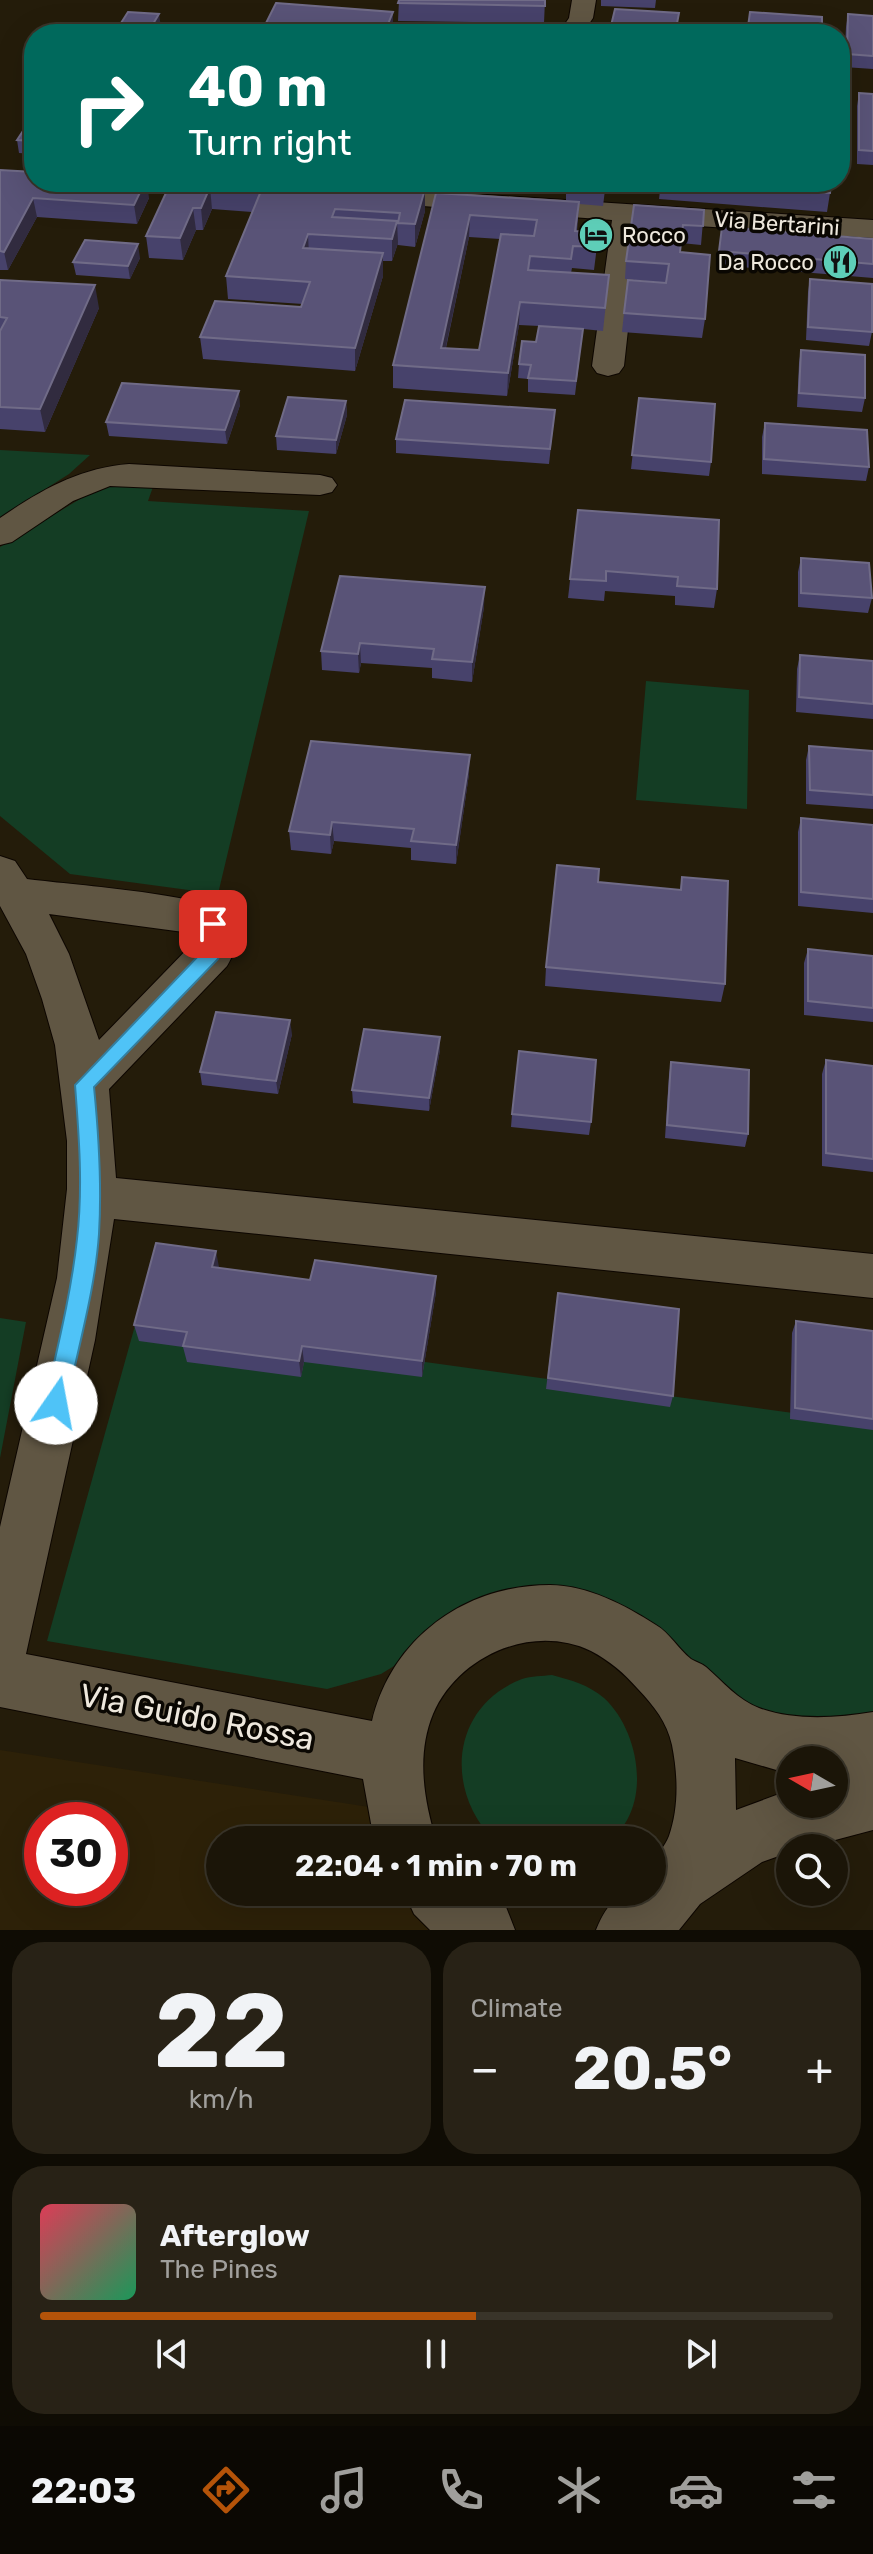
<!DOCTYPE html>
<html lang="en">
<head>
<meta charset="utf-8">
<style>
	:root { --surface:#1b1508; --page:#282216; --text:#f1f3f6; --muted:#a09f9c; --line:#393429; --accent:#b45309 }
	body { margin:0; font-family:Rubik,sans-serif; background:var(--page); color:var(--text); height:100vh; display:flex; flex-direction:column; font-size:30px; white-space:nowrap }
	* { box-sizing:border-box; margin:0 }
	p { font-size:26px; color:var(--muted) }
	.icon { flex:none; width:44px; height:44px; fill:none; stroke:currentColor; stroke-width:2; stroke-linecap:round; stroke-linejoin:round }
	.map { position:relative; height:1930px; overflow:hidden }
	.panel { display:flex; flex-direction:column; gap:12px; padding:12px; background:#0f0c04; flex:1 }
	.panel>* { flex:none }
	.hud { position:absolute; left:24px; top:24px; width:826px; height:168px; border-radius:32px; box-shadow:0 8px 32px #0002,0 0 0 2px var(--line); background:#00695c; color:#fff; overflow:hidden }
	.needle { width:52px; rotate:279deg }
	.buttons { position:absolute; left:776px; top:1746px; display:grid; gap:16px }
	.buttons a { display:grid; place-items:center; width:72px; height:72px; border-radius:50%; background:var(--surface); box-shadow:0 8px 32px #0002,0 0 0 2px var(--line); font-size:40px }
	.speed { position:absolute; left:24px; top:1802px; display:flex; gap:16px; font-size:40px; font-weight:700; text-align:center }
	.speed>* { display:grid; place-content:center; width:104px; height:104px; border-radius:50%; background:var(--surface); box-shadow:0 8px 32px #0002,0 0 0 2px var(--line); line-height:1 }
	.speed .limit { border:12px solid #d22; background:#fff; color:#111 }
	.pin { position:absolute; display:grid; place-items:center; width:68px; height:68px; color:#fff; margin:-34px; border-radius:16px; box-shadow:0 4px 12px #0006 }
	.me { position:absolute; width:88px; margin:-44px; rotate:12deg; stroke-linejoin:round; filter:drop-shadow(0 0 6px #0008) }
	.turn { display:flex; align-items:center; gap:28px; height:168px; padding:0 32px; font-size:36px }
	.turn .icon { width:104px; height:104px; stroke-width:2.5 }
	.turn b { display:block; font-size:56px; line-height:68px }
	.big { font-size:60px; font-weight:700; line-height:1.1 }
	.panel .card { flex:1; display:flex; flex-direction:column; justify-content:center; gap:12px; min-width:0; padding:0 28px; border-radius:32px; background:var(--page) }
	.panel .dial { align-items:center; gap:0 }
	.dial b { font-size:104px; line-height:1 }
	.song { display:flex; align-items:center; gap:24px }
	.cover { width:96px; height:96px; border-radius:12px; background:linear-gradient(135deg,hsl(350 70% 55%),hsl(150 70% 35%)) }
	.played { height:8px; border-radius:4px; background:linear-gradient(90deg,var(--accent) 55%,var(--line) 55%) }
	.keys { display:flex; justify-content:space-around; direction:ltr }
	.heat { display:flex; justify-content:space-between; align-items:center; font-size:44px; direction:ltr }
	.panel .tiles { flex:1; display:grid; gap:12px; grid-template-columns:1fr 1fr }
	.card:last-child { grid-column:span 2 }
	.trip { position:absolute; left:206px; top:1826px; width:460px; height:80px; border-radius:40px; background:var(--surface); box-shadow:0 8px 32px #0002,0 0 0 2px var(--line); font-weight:700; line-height:80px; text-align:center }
	.menu { display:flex; height:128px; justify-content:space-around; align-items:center; background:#0b0803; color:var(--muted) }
	.menu .icon { width:56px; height:56px }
	.menu .active { color:var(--accent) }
	.menu b { font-size:36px; color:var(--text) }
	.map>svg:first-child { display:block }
	.built { fill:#2d2108; fill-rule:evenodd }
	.green { fill:#143d24 }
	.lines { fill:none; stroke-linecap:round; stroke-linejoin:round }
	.minor-casing { stroke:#0d0600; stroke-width:2 }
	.minor { fill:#605643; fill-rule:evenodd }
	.wall { fill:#47426b; fill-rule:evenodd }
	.shaded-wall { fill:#312b3f }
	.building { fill:#595377; stroke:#706b87; stroke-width:2; fill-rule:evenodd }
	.route { fill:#4fc3f7; stroke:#337fa1; stroke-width:2 }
	.labels { text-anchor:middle; stroke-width:7; stroke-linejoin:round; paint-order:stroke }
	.far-street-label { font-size:22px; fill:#eee8dd; stroke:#0a0702 }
	.far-poi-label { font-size:22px; fill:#eee8dd; stroke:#0a0702; text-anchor:start }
	.near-street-label { font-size:32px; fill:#eee8dd; stroke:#0a0702 }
</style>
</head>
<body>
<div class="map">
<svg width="873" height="1930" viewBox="0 0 873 1930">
	<rect width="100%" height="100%" fill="#241c0a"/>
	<!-- built -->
	<path class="built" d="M0,1750L382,1809L398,1840H220V1892H425L445,1930H0ZM42,1820H110V1888H42Z"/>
	<!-- green -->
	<path class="green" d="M0,450L90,455L69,474L0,518Z
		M110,481L154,484L148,501L309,511L218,894L70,874L0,816V547Z
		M646,681L749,690L747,809L636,800Z
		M0,1318L26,1322L0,1458Z
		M136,1322L873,1424V1721H771L709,1686L674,1640L637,1613L551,1587L425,1647L381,1674L327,1689L47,1641Z
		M552,1675C571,1680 589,1685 604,1698C640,1731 653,1807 610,1840H494C444,1790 451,1706 522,1679C531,1676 543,1676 552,1675Z"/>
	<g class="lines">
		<!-- minor casing -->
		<g class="minor-casing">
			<path id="minor" d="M572,0H596L593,18L582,34H558L569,18Z
				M141,182H239L242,187L238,193L228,195L155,190L145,188Z
				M365,187L873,220V238L640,222L624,366L619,373L608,376L597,373L592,366L612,220L355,201L351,195L355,189Z
				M129,464L320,475L332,478L337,485L332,492L320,495L110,486L73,501L12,542L0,545V518C41,490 79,468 129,464Z
				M0,856L15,861L27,879C62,884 210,894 229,915C244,932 237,948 227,966L109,1089L116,1178L873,1254V1298L114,1219L95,1340L26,1654L372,1721C392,1638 465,1585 550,1585C587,1585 625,1605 656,1625C670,1633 678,1649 691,1659C696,1662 701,1663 706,1667C723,1682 738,1700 759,1708C794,1721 837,1718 873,1712V1830L805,1848H790V1852L762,1862L700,1904L679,1930H596C609,1899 619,1892 652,1892C652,1884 651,1875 652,1868C654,1857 665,1847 669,1836C679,1807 678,1775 672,1745C667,1722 654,1706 638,1689C624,1673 610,1661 591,1651C532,1623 458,1656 433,1714C416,1755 424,1800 436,1840H374L363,1779L0,1707V1527L57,1278L67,1189V1141L55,1045L42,999L26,954L0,906ZM49,914L191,933L196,936L195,941L99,1040L69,954ZM735,1758L790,1774V1760H834V1777L846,1776L834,1779V1804H790V1790L736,1810Z
				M404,1892H482L506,1907L515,1930H430L414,1914Z"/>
		</g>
		<!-- minor -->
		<use href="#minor" class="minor"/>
	</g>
	<!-- wall -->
	<path class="wall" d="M399,0H545L544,23L398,21Z
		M601,0H656L655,8L601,6Z
		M750,12L822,17L821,34H747Z
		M848,14L873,16V69L844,67L846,27Z
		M264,27L393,29L391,34H264Z
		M859,93L873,94V165L857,164V106Z
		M34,114V154L19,153L17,140Z
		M0,170L149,198L137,224L37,217L8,270H0Z
		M171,182L425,189V211L415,247L398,245L397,235L398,243L392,261H383V276L355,371L203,359L200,337L301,307L303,304L228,299L226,276L252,212L212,209L203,230H196L183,260L149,258L146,236Z
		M606,182L603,206L579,204L577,231L598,232L596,254L594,270L572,268L571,273L609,275L603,331L583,329L575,395L528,392V379L518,378L519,364L536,342L539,326L519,325L507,396L393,388V365L436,193L566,201V189ZM469,237L500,239L479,350L446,348Z
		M661,182H831L830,193L827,212L659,199Z
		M704,210L701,245L681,243L680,252L705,319L702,338L622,332L624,313L666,283L625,279L626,261Z
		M722,227L873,239V278L717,265Z
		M140,258L130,279L76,275L73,262Z
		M810,279L872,332L869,346L806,340L808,292Z
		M0,280L99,308L45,432L0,429Z
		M801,350L865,398L862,412L797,407L799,363Z
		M639,398L711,462L709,476L631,469Z
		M346,401L347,415L336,454L277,450L276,436Z
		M240,405L227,444L109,436L106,422Z
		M555,410L549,464L396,453V439Z
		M765,423L869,467L866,481L762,474V437Z
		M578,510L717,589L714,608L675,605V596L605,591L604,601L568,598Z
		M801,558L872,598L868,613L798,607V572Z
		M484,607L472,682L432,678V668L361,663L359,673L322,670L321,651Z
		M800,655L873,661V719L796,712L797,669Z
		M809,746L873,751V809L806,804V760Z
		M469,774L456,864L411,860V848L334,841L331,854L291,850L289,831Z
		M801,818L873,825V913L798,906V832Z
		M682,877L725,984L721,1002L545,986L546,967L598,882L680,890Z
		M808,949L873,956V1022L804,1015V963Z
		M292,1034L278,1094L202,1085L200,1072Z
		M440,1050L429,1111L353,1103L352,1090Z
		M826,1060L873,1066V1172L822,1166V1074Z
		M671,1062L748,1134L745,1147L665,1138L669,1075Z
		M512,1114L591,1122L589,1135L511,1127Z
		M219,1268L310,1280L436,1292L422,1377L304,1362L301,1377L187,1362L183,1347L139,1341L134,1325Z
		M558,1293L673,1396L670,1407L546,1389Z
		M796,1321L873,1331V1430L790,1419L792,1333Z"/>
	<!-- shaded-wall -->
	<path class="shaded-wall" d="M393,12V29L391,34H384Z
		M159,14L161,27L156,34H147Z
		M145,182H147L149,198L137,224L134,205Z
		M210,187L212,209L203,230L201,208Z
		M425,189V211L415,247V224Z
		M33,198L37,217L8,270L4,252Z
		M193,208L196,230L183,260L180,238Z
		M470,215L469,237L441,370V348Z
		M397,221L398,243L392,261V239Z
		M308,234L309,256L303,248Z
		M138,244L140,258L130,279L128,266Z
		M383,253V276L355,371V348Z
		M95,285L99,308L45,432L40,409Z
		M520,302L519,325L507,396L508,373Z
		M239,391L240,405L227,444L225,430Z
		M346,401L347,415L336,454V440Z
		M485,587L484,607L472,682V662Z
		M360,643L361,663L359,673L358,654Z
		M470,755L469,774L456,864V845Z
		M332,822L334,841L331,854L330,835Z
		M290,1020L292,1034L278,1094L276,1081Z
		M440,1037V1050L429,1111V1098Z
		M216,1251L219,1267H212Z
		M436,1276V1292L422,1377V1361Z
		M302,1346L304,1362L301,1377L299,1361Z"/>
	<!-- building -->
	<path class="building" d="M399,0H545V6L398,3Z
		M276,3L393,12L384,34H327L328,32L264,27Z
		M615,9L679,13L675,34H609Z
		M128,12L159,14L147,34H114Z
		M750,12L822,17V30L773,27V34H747Z
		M848,14L873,16V56L847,54Z
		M859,93L873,94V151L859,150Z
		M34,114V141L17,140Z
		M0,170L34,172V182H145L134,205L33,198L4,252L0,251Z
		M171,182H323L425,189L415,224L398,223L400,213L335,209L332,217L397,221L392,239L308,234L303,248L383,253L355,348L200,337L215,301L301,307L310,282L226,276L261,191L210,187L201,208H193L180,238L146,236Z
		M568,182H605L604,192L566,189Z
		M678,182H831L830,193Z
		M436,193L579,202L575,231L598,232L596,247L573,246L571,259L530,256L528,270L609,275L605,308L520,302L508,373L393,365ZM470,215L537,220L534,236L501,234L479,350L441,348Z
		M634,205L704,210L703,226L683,225L680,252L710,255L705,319L624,313L628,280L666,283L669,264L626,261Z
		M722,227L873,239V264L719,251Z
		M85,240L138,244L128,266L73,262Z
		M810,279L872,284V332L808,327Z
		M0,280L95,285L40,409L0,407V331L7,318L0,317Z
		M539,326L583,329L576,381L528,378L531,365L519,364L522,341L536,342Z
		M801,350L865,355V398L799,393Z
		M122,383L239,391L225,430L106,422Z
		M288,397L346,401L336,440L276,436Z
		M639,398L715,404L711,462L632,455Z
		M405,400L555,410L550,449L396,439Z
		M765,423L867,430L869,467L764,459Z
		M578,510L719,520L717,589L677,586L678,577L606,571V581L570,579Z
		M801,558L869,563L872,598L801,593Z
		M340,576L485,587L472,662L432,659L434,649L360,643L358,654L321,651Z
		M800,655L873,661V704L799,697Z
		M311,741L470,755L456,845L411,841L414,829L332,822L330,835L289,831Z
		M809,746L873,751V795L810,790Z
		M801,818L873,825V899L801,892Z
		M557,865L599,869L598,882L681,890L682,877L728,881L725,984L546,967Z
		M808,949L873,956V1008L808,1001Z
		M216,1012L290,1020L276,1081L200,1072Z
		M364,1029L440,1037L429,1098L352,1090Z
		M519,1051L596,1060L591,1122L512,1114Z
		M826,1060L873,1066V1159L826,1153Z
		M671,1062L749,1070L748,1134L667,1125Z
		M156,1243L216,1251L212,1267L310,1280L315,1260L436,1276L422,1361L302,1346L299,1361L183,1346L187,1332L134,1325Z
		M558,1293L679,1309L673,1396L548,1378Z
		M796,1321L873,1331V1419L795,1408Z"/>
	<!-- route -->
	<path class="route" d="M213,917L219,919L228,938L218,959L94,1087C99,1137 102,1185 99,1234C95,1291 78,1347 67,1403L63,1410L56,1413L48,1410L45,1403C57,1349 71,1294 77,1239C83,1188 79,1136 75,1085L204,950L210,938L204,924Z"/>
	<!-- icons -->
	<defs>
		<g id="hotel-disc" transform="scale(1.8)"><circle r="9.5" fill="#5eceb8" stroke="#0a0702"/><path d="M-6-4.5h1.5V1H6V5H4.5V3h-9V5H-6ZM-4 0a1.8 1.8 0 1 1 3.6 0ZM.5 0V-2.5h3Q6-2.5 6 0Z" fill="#111"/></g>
		<g id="restaurant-disc" transform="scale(1.8)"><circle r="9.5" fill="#5eceb8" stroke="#0a0702"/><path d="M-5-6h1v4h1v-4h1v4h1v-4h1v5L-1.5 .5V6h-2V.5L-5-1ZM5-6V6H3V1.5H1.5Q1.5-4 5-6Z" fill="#111"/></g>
	</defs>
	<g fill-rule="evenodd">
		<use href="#hotel-disc" x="596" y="235"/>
		<use href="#restaurant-disc" x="840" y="262"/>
	</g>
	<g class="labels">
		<!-- far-street labels -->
		<g class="far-street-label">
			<text transform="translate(777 223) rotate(4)" y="8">Via Bertarini</text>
		</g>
		<!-- far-poi labels -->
		<g class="far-poi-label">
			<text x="622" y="243">Rocco</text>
			<text x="814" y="270" text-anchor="end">Da Rocco</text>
		</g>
		<!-- near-street labels -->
		<g class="near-street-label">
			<text transform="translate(197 1717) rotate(11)" y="11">Via Guido Rossa</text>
		</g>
	</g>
</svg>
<div class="buttons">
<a><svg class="needle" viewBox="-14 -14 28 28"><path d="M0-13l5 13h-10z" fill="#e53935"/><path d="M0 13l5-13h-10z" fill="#a09f9c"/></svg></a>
<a><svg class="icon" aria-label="search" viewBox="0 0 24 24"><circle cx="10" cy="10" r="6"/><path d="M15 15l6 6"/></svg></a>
</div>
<div class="speed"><div class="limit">30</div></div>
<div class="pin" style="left:213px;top:924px;background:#d93025"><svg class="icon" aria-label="arrive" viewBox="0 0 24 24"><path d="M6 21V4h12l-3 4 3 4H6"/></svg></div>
<svg class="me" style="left:56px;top:1403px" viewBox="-20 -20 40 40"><circle r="19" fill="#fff"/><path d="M0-13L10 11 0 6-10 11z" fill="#4fc3f7"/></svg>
<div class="trip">22:04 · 1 min · 70 m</div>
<div class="hud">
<div class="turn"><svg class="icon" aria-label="right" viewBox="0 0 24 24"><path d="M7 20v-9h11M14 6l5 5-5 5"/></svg><div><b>40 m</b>Turn right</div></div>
</div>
</div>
<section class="panel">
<div class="tiles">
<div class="card dial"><b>22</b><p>km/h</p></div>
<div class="card"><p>Climate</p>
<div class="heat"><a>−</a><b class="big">20.5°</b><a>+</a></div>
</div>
<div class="card">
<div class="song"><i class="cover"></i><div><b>Afterglow</b><p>The Pines</p></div></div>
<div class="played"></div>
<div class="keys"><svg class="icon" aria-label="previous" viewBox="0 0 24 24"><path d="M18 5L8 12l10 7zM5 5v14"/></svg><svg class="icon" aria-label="pause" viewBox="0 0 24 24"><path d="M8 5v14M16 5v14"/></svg><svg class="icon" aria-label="next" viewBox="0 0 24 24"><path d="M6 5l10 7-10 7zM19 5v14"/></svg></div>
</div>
</div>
</section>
<nav class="menu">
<b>22:03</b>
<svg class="icon active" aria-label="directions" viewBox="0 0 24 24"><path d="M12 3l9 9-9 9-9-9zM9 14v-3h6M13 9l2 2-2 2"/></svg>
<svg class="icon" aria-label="music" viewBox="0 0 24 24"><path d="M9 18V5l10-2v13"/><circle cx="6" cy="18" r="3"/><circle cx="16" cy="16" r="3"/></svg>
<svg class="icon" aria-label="phone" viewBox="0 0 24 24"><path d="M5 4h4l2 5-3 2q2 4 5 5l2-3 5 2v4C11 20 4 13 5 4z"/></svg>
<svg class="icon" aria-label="climate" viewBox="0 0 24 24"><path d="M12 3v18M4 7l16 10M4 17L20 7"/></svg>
<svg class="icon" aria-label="car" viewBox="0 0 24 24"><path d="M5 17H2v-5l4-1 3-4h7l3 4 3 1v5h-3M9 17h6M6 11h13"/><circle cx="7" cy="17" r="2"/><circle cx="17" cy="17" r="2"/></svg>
<svg class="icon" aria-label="filters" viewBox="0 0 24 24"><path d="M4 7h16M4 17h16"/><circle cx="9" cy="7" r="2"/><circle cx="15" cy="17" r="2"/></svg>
</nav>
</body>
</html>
